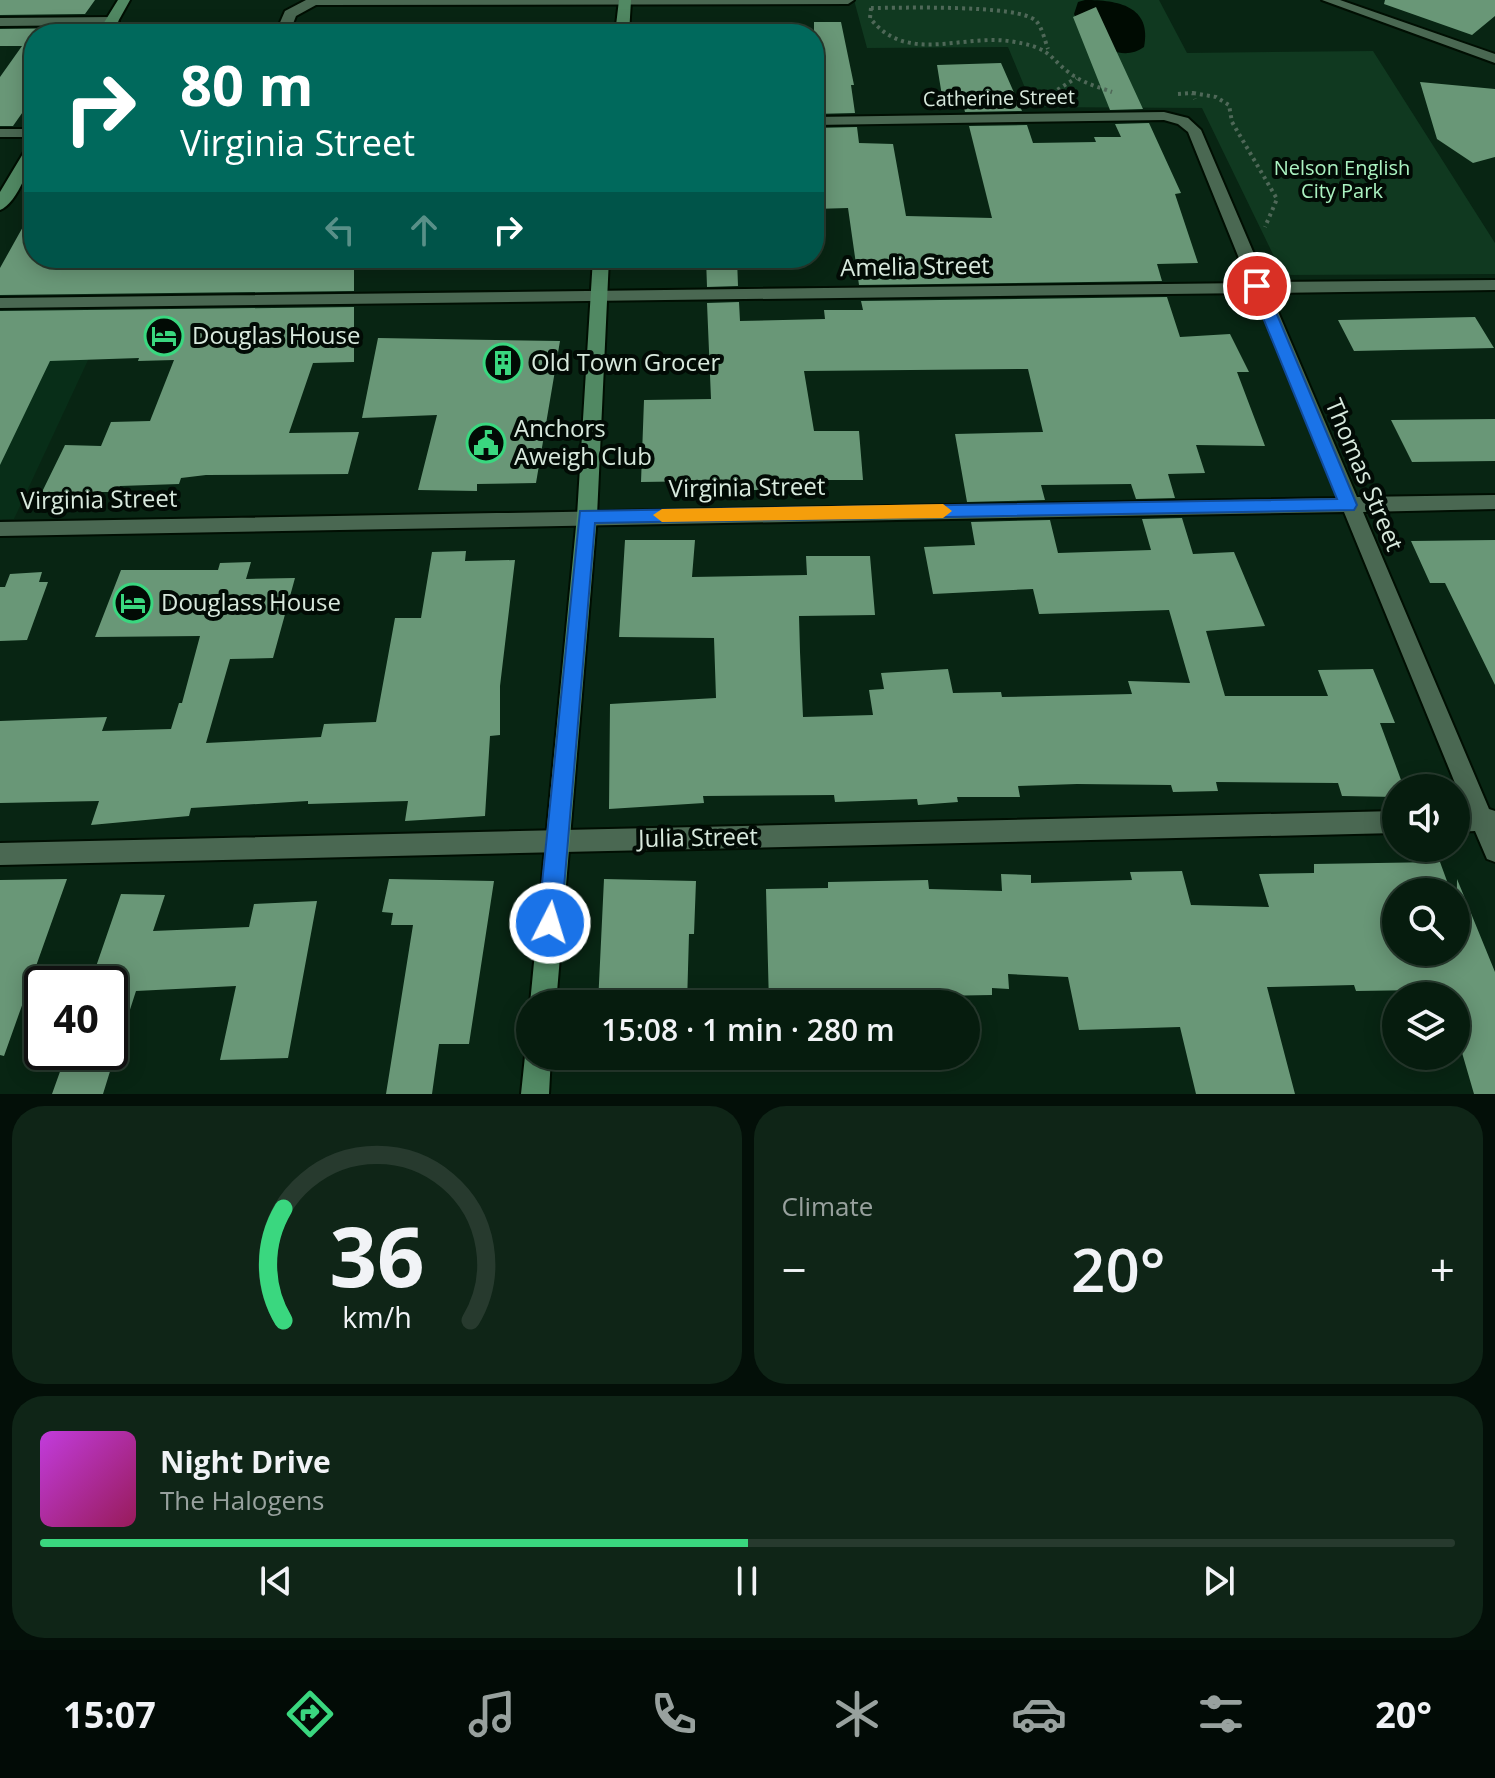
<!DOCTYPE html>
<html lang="en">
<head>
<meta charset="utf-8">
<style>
	:root { --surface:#061c0e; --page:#0f2517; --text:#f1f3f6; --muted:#98a19e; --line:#273a2e; --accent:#3ad77f }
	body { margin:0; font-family:"Open Sans",sans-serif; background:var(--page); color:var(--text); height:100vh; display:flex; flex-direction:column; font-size:30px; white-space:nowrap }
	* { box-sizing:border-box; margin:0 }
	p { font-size:26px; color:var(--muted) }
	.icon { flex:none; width:44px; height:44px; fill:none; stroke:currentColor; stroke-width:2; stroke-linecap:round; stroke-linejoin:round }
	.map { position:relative; height:1094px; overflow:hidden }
	.panel { display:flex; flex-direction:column; gap:12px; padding:12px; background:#030f08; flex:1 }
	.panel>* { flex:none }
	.hud { position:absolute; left:24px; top:24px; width:800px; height:244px; border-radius:32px; box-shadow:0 4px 20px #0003,0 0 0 2px var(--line); background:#00695c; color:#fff; overflow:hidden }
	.tools { position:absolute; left:1382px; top:774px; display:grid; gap:16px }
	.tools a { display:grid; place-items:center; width:88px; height:88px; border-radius:50%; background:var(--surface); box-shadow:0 4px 20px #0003,0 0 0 2px var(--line); font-size:40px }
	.speed { position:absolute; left:24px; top:966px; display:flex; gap:16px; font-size:40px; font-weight:700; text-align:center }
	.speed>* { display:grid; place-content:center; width:104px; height:104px; border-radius:50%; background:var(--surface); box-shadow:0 4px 20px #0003,0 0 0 2px var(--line); line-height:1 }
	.speed .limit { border:4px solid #111; border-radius:12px; background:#fff; color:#111 }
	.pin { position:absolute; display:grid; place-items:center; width:68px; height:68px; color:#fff; margin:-34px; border:4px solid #fff; border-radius:50%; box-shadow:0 2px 8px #0007 }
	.me { position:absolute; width:88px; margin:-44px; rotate:5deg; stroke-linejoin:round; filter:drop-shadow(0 0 6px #0008) }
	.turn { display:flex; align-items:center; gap:28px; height:168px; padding:0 24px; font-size:36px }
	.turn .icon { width:104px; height:104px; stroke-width:2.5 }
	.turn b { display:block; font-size:56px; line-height:68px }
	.lanes { display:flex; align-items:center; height:76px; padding:0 24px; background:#0003; justify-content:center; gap:40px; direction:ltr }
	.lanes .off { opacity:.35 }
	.big { font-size:60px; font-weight:600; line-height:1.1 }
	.panel .card { flex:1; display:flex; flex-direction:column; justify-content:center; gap:12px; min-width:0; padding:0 28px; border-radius:32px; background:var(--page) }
	.panel .dial { align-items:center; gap:0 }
	.dial svg { height:208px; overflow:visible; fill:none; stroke:var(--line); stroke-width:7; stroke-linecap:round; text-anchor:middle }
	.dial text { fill:var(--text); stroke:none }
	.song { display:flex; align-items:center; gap:24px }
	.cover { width:96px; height:96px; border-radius:12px; background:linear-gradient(135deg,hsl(290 70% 55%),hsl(330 70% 35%)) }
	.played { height:8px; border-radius:4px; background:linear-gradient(90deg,var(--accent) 50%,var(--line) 50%) }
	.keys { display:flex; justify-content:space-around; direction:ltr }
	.heat { display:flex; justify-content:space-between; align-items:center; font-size:44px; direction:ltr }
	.panel .tiles { flex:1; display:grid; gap:12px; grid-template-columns:1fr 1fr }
	.card:last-child { grid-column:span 2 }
	.trip { position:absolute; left:516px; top:990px; width:464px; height:80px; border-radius:40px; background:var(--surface); box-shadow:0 4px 20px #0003,0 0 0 2px var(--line); font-weight:600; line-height:80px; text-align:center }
	.tab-bar { display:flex; height:128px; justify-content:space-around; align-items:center; background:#020b06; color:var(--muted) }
	.tab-bar .icon { width:56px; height:56px }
	.tab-bar .current { color:var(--accent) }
	.tab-bar b { font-size:36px; color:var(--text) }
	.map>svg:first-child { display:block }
	.built { fill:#082e18 }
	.green { fill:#103920 }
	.water { fill:#000b02 }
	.building { fill:#699777 }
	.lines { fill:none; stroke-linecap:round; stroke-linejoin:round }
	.street-casing { stroke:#000e02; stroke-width:4 }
	.secondary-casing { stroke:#000e02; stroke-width:4 }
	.path { stroke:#4f6858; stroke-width:4; stroke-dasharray:3 4; stroke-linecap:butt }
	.street { fill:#4a6852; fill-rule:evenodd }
	.secondary { fill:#518963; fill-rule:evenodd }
	.route { fill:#1a73e8; stroke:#114b97; stroke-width:2 }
	.slow { fill:#f59e0b }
	.labels { text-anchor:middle; stroke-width:8; stroke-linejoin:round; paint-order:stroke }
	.far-street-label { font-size:20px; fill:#d8e9dd; stroke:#020b05 }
	.far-park-label { font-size:20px; fill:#abf3c1; stroke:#020b05 }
	.street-label { font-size:24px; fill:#d8e9dd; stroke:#020b05 }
	.poi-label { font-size:24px; fill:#d8e9dd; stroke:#020b05; text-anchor:start }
</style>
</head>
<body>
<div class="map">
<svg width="1495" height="1094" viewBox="0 0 1495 1094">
	<rect width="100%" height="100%" fill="#082513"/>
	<!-- built -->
	<path class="built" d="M110,313L14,519H0V314Z"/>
	<!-- green -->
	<path class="green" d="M854,0H1159L1187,53L1373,51L1495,243V274L1283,275L1202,108L1033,107L1008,47L867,48Z"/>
	<!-- water -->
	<path class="water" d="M1085,0C1118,0 1152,6 1144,47C1118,66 1084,37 1074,14L1078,2Z"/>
	<!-- building -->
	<path class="building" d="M0,0H95L85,14L0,15Z
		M1385,0H1495V16L1472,35L1384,4Z
		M1096,7L1143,109L1110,110L1073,17Z
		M814,22H841L854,85H851L855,113L814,114Z
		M75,28L72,34H34V96L13,126H0V77L22,46H0V29Z
		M1001,63L1022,111L965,112L961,96H942L937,65Z
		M1420,82L1495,89V157L1473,163L1437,139Z
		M1149,123L1181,193L1175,194L1198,263L1157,264L1162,281L859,285L848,208L814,209V128L857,127L859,143L893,144L906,216L992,218L969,126L1027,125L1033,143L1096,142L1094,137H1121L1115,124Z
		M34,207V258H354V291L0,295V268Z
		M706,258H737L738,286L707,287Z
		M1167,297L1180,337L1230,334L1249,372H1237L1265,446L1196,445L1205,473L1168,474L1175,498L1136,499L1131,484L1041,485L1045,500L967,502L955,434L1043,432L1028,369L804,371L814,431H859L863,480H807L808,490H708L707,481L641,482L644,400L711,399L707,303L739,302L740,321L825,319L824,310H863L861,301Z
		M354,307V362L313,363L289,433L359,432L348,474L206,475L181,478L179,484L120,486L117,492H42L65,445L101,446L111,422L150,421L174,360L138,361L139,358L50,361L0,465V311Z
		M1475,317L1494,348L1354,351L1338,320Z
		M378,338L560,341L536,483L477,484V491L418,490L437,415L362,418Z
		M1495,419V461L1412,462L1391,420Z
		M1182,518L1193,554L1234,552L1265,626L1206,631L1225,696H1328L1318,670L1373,669L1395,723H1380L1404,788H1396V797L1342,796L1338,783L1216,782L1218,791L1173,792L1171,785L1077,784L1018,786L1020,797H957L958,802L918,805L917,799L835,802L834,795L703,796L704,803L609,809L610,704L716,698L714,638L619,637L625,540H695L692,577L807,575L806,556H870L875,615L799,616L800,652L803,717L873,715L869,690L884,689L881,673L948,669L953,693L1001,692L1002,697L1132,694L1128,681L1190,683L1169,610L1039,614L1033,589L933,594L924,547L975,545L971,522L1050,520L1058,553L1151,550L1142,519Z
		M1495,540V685L1445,583H1430L1411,541Z
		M466,551L465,561L515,560L500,686V735L490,736L485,816L405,821L408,801L308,804V801L191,808L189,816L91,825L99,801L0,803V721L107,717L102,731L171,729L179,703H182L200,636L95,637L121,570H218L220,563L251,562L246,579L295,578L273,658L230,659L206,743L321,737L324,724L376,722L395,618H421L432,552Z
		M42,572L39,582H48L27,640L0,641V587H5L10,574Z
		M1440,862L1451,892H1396V952H1456L1457,879L1495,972V1094H1474L1456,1032V996H1424L1422,990L1356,991L1354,985L1267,987L1295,1094H1196L1180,1027L1079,1030L1068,977L1008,974L1009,989L992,988V995L823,998V1004H769L766,889L828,888V882L928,880L929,889L1002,891L1001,874L1031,875V883L1132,880L1130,872L1182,871L1191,905L1269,907L1259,874L1314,873V864Z
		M67,879L4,1056L0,1055V880Z
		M389,879L494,881L469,1044H439L432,1094H386L413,925H391L393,913L382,912Z
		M604,879L696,881L694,934H689L687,1004H598Z
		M121,894L165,895L153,931L249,927L254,904L317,901L288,1058L220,1060L236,986L136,991L117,1050L110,1049V984H90Z
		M67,1052H116L103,1094H52Z"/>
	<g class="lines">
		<!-- street casing -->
		<g class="street-casing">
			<path id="street" d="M306,0H854L848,4L316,5L296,16L289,34H275L285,11Z
				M1322,0H1340L1495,54V63Z
				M0,18L112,17L119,21L112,25L0,26Z
				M1164,112L1188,118L1201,130L1266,282L1495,280V290L1270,293L1357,497L1495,495V509L1363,512L1489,809L1495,811V862L1487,859L1475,831L1456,832V810H1466L1344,512L0,536V522L1338,498L1254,293L0,308V298L1249,283L1188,132L1178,124L1164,120L814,125V117Z
				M0,129H34V137H0Z
				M1396,811V833L0,865V843Z"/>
		</g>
		<!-- secondary casing -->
		<g class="secondary-casing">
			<path id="secondary" d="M118,0H130L111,34H97Z
				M619,0H631L629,34H615Z
				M34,143C34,160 17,204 0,210V192L27,147Z
				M593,258H609L597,516L556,1004H530L577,516Z
				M530,1046V1056H551L549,1094H521L525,1056Z"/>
		</g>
		<!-- path -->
		<path class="path" d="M871,8L870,18C907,66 964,32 1015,42C1056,49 1048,60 1077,78C1087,84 1101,88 1112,92
			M871,8C899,8 1020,4 1036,21C1042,27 1045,41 1048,49
			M1193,93L1216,97L1229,105L1232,122L1277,199L1265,227
			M1178,94L1193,93L1195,99
			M1061,95L1057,90L1076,78"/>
		<!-- street -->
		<use href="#street" class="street"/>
		<!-- secondary -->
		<use href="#secondary" class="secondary"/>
	</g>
	<!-- route -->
	<path class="route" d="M1257,282L1265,286L1357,505L1354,510L595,523L561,923L558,930L550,934L542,930L538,923L580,511L1337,499L1250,286Z"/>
	<!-- slow -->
	<path class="slow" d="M943,504L952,511L943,518L662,522L653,515L662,509Z"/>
	<!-- icons -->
	<defs>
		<g id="hotel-ring" transform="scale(2)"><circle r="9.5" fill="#020b05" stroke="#3ad77f" stroke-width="1.5"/><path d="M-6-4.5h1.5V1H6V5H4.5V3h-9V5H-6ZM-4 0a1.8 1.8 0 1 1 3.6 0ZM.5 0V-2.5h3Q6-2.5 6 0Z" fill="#3ad77f"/></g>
		<g id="building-ring" transform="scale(2)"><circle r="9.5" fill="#020b05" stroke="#3ad77f" stroke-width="1.5"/><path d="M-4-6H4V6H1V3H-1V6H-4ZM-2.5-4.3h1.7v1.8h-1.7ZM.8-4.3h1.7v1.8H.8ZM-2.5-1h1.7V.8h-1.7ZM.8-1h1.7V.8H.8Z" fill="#3ad77f"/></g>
		<g id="civic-ring" transform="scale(2)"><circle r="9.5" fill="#020b05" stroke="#3ad77f" stroke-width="1.5"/><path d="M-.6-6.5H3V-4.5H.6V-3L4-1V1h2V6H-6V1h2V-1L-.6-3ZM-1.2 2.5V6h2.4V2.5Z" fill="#3ad77f"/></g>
	</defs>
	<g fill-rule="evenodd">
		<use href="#hotel-ring" x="164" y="336"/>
		<use href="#building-ring" x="503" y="363"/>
		<use href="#civic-ring" x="486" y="443"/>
		<use href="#hotel-ring" x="133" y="603"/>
	</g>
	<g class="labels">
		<!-- far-street labels -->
		<g class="far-street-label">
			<text transform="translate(999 98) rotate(-1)" y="7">Catherine Street</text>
		</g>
		<!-- far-park labels -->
		<g class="far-park-label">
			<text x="1342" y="175">Nelson English<tspan x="1342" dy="23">City Park</tspan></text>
		</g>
		<!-- street labels -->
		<g class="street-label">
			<text transform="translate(915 267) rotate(-1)" y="8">Amelia Street</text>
			<text transform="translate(1364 475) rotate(67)" y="8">Thomas Street</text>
			<text transform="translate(747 488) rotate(-1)" y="8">Virginia Street</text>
			<text transform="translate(99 500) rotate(-1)" y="8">Virginia Street</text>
			<text transform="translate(698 838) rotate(-1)" y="8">Julia Street</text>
		</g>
		<!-- poi labels -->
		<g class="poi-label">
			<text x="192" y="344">Douglas House</text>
			<text x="531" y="371">Old Town Grocer</text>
			<text x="514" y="437">Anchors<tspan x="514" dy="28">Aweigh Club</tspan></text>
			<text x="161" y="611">Douglass House</text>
		</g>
	</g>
</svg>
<div class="tools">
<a><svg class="icon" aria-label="sound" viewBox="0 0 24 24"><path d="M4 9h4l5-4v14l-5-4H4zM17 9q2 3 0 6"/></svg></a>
<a><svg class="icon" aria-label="search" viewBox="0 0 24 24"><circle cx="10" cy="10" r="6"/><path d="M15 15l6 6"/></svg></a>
<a><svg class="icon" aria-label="layers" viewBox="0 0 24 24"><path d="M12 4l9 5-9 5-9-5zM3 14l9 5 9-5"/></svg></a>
</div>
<div class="speed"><div class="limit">40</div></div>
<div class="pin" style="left:1257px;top:286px;background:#d93025"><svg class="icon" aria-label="arrive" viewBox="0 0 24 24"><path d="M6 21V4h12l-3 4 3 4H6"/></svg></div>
<svg class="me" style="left:550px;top:923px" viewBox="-20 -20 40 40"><circle r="17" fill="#1a73e8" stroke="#fff" stroke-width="3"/><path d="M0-11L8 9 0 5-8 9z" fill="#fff"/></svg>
<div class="trip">15:08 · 1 min · 280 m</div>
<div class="hud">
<div class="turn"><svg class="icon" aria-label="right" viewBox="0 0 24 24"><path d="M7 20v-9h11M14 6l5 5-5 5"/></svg><div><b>80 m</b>Virginia Street</div></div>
<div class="lanes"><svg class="icon off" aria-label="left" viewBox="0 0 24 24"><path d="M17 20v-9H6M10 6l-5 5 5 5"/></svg><svg class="icon off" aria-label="ahead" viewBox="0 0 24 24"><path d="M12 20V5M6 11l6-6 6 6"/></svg><svg class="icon" aria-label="right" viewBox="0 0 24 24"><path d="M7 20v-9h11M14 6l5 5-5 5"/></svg></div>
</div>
</div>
<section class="panel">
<div class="tiles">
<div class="card dial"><svg viewBox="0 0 100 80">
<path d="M14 69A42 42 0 1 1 86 69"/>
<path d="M14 69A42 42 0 0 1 14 26" stroke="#3ad77f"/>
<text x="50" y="56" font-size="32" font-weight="700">36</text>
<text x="50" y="72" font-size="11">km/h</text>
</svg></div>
<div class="card"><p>Climate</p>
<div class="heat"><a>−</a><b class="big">20°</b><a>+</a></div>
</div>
<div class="card">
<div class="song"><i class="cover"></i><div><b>Night Drive</b><p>The Halogens</p></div></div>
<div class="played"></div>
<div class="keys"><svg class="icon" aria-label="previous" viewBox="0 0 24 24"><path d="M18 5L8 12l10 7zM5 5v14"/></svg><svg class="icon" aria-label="pause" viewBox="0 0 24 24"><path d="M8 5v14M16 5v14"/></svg><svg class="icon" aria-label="next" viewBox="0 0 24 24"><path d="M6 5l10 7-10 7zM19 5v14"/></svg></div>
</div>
</div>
</section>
<nav class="tab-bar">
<b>15:07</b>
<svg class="icon current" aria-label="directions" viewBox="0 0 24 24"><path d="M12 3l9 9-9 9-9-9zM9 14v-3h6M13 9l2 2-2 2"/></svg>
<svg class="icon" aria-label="music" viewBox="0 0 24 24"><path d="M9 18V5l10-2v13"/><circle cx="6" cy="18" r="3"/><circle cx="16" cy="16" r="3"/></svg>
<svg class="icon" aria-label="phone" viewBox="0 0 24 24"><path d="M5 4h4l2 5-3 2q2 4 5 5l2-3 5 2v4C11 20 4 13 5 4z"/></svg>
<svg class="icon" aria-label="climate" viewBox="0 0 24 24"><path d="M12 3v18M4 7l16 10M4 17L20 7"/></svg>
<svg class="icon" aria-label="car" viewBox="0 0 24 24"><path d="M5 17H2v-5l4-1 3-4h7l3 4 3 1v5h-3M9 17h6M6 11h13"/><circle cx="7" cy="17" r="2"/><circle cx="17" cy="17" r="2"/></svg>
<svg class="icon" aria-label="filters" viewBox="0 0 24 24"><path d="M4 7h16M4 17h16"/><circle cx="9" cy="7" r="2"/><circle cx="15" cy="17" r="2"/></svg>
<b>20°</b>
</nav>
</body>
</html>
